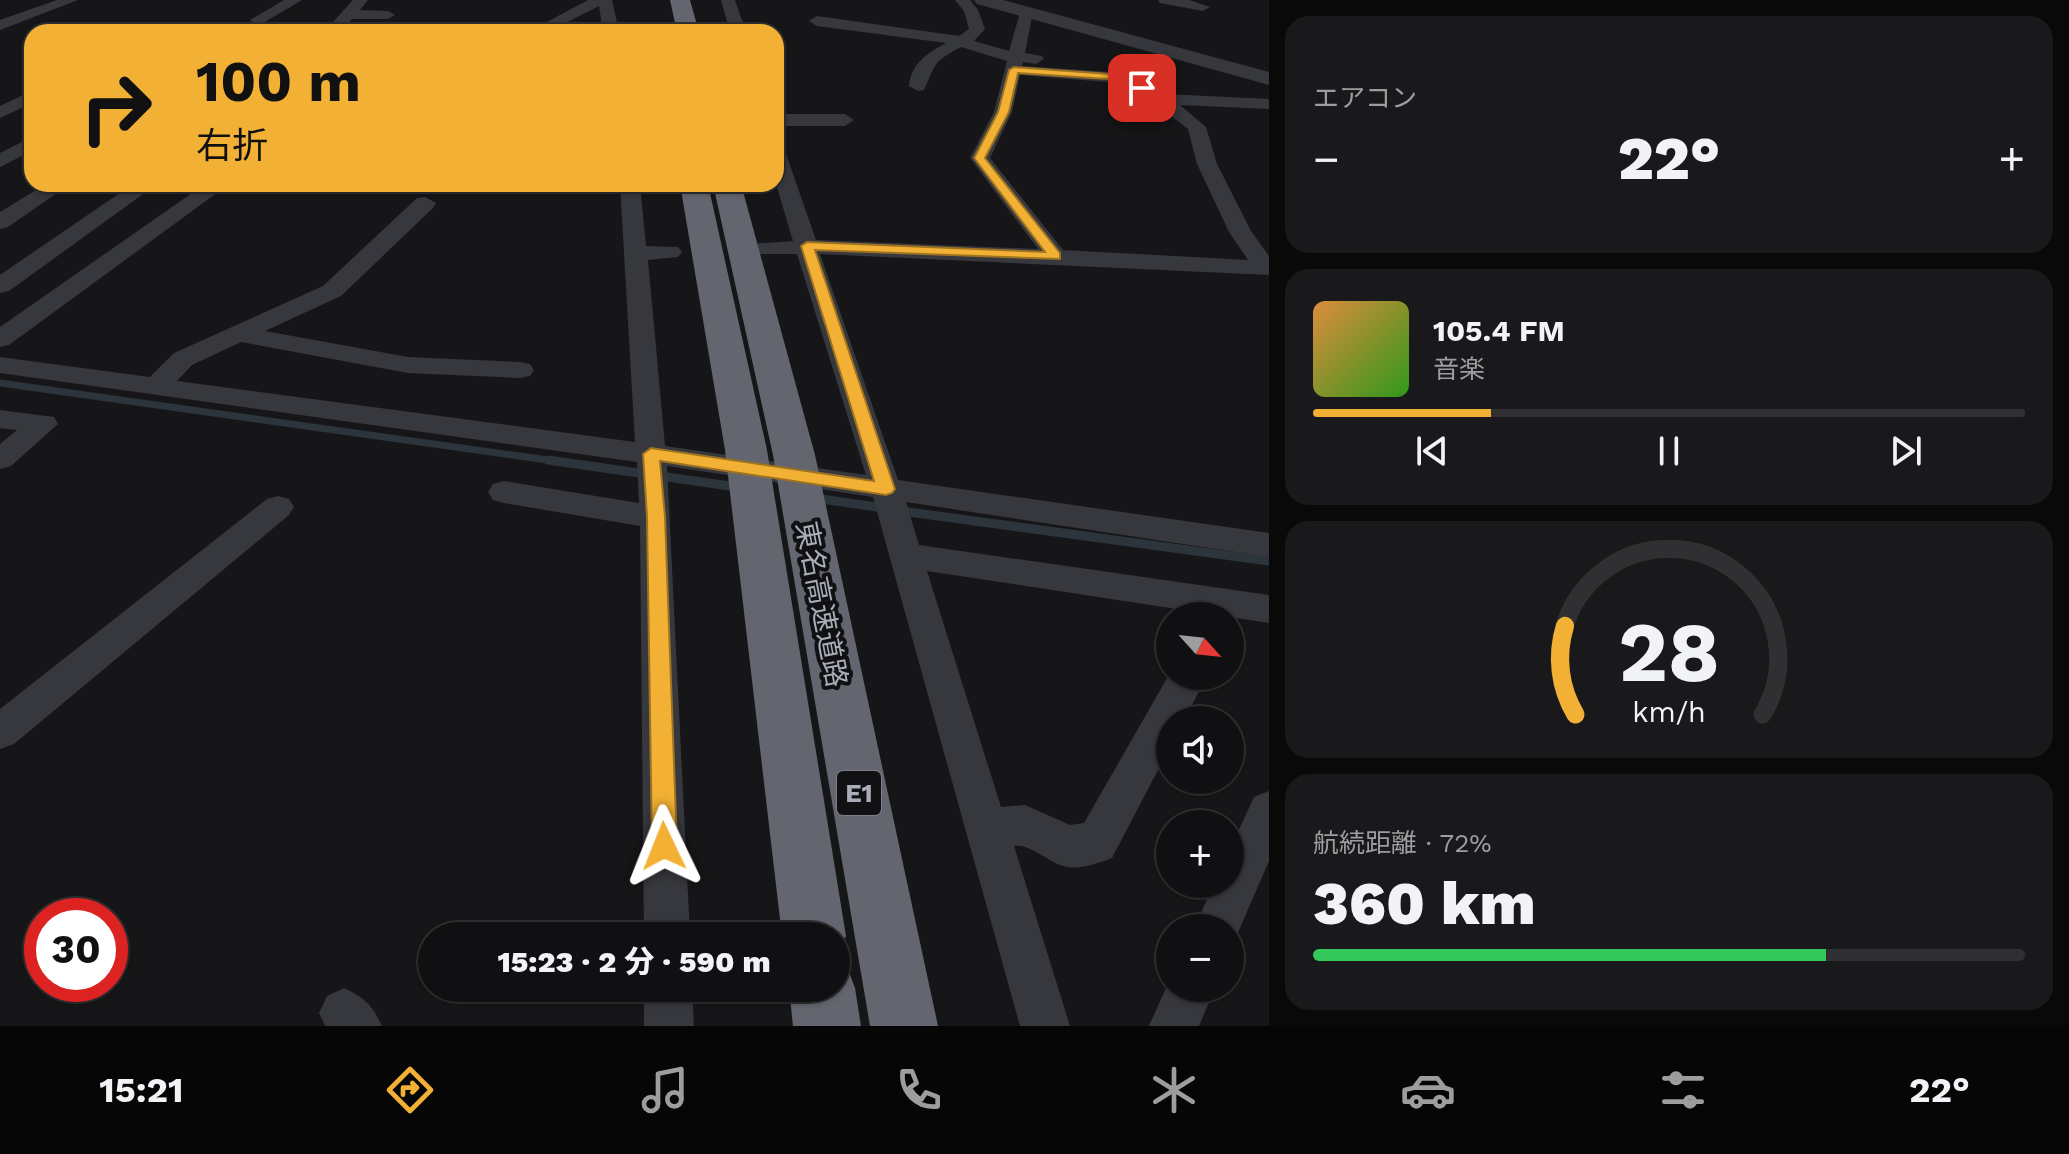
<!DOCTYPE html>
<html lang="ja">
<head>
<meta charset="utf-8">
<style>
	:root { --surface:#101012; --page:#19191b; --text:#f1f3f6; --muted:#9c9d9f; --line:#303032; --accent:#f2b134 }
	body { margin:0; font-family:"Work Sans","Noto Sans JP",sans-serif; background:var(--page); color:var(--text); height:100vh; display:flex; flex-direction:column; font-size:30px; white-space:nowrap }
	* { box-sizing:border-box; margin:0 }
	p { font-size:26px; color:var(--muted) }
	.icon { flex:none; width:44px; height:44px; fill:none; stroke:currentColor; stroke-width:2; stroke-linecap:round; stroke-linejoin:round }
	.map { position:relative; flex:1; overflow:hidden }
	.panel { display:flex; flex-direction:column; gap:16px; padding:16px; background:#09090a; width:800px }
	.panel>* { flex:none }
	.hud { position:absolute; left:24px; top:24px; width:760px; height:168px; border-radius:24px; box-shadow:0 2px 6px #0004,0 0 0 2px var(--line); background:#f2b134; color:#111; overflow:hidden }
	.needle { width:52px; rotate:117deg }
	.tools { position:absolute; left:1156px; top:602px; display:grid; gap:16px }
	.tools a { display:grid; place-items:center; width:88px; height:88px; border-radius:50%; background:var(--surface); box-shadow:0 2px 6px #0004,0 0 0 2px var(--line); font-size:40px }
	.speed { position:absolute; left:24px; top:898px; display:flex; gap:16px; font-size:40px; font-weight:700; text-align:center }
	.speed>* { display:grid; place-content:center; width:104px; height:104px; border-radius:50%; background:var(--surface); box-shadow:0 2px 6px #0004,0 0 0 2px var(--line); line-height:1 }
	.speed .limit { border:12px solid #d22; background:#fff; color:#111 }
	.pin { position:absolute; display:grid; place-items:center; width:68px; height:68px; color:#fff; margin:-34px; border-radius:16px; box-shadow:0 4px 12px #0006 }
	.me { position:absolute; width:88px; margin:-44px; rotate:358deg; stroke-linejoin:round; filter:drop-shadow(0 0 6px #0008) }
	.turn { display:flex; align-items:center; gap:28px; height:168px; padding:0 40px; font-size:36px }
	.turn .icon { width:104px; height:104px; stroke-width:2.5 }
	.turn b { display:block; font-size:56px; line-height:68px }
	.big { font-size:60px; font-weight:800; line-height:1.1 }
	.panel .card { flex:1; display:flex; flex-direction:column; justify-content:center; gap:12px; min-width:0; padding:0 28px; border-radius:24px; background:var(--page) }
	.panel .dial { align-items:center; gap:0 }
	.dial svg { height:208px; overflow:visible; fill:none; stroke:var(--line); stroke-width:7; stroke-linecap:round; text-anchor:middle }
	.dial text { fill:var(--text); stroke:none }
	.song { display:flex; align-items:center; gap:24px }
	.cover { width:96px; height:96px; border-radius:12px; background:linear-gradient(135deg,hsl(30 70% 55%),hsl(110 70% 35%)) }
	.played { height:8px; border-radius:4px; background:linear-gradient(90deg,var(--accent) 25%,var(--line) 25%) }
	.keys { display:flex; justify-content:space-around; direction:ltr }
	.heat { display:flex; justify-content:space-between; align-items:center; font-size:44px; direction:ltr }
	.charge { height:12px; border-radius:6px; background:linear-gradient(90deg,#34c759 72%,var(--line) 0) }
	.trip { position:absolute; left:418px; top:922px; width:432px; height:80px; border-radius:40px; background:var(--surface); box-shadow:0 2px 6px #0004,0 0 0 2px var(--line); font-weight:800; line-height:80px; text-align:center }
	.dock { display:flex; height:128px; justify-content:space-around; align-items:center; background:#060607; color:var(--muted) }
	.dock .icon { width:56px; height:56px }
	.dock .selected { color:var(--accent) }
	.dock b { font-size:36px; color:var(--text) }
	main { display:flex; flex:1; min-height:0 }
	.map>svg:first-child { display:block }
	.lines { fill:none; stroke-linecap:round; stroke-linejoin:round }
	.stream-far1 { stroke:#2c353c; stroke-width:7 }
	.stream { stroke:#2c353c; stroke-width:9 }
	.minor { fill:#37383d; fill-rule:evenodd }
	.tertiary { fill:#37383d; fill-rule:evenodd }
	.motorway { fill:#63666e; fill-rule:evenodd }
	.route { fill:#f2b134; stroke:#9d7322; stroke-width:2 }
	.labels { text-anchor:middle; stroke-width:8; stroke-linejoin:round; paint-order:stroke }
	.shield { fill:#111113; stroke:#7b7e86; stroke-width:2 }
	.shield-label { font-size:26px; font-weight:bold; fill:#a8adb8 }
	.street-label { font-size:28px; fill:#a8adb8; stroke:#111113 }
</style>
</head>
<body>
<main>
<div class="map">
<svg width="1269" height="1026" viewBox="0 0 1269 1026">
	<rect width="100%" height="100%" fill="#161618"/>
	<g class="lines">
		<!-- stream-far1 -->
		<path class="stream-far1" d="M0,383L562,462"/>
		<!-- stream -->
		<path class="stream" d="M548,460L646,474
			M660,476L737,487
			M814,498L884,508
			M901,511L1269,561"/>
		<!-- minor -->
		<path class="minor" d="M57,0H78L0,30V20Z
			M284,0H302L263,23L258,25L250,20Z
			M353,0H368L360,10L388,11L395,15L388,19H352L340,32H324Z
			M588,0H612L619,32H603L599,6L548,32H528Z
			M721,0H735L746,32H730Z
			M955,0H970L978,10L985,29L974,41L1009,51L1021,9H1031L1033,12L1025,53L1042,56L1044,59L1036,64L1023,62L1022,66L1124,73L1164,94L1269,99V109L1180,105L1206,127L1217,164L1251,231L1269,256V275L820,254L898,480L1269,533V557L906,502L919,545L1269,595V623L927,571L1001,807L1025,805L1070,825L1084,823L1170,673V676H1207L1184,720H1170V747L1112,858C1099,863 1082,869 1068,867C1048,864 1033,844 1014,846L1070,1026H1020L873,497L667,466L690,936H644L640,526L504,503L493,500L488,492L493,484L504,481L639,503L637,462L0,373V357L150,377L174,353L323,286L417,198L425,197L436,203L433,208L341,296L265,331L408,357L520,362L530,364L534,370L530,376L520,378L408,373L241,342L192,365L177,381L635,442L620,184H640L646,246L678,247L682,252L678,257L648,260L665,446L866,475L797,254H750L747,249L750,244L793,241L776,184V148L786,154L816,240L1038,249L970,158L994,112L1007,61L961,47C932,63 937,62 924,90L918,91L909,86C911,64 927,53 946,43L817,26L809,21L817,16L959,36L969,29L964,11ZM1020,75L1120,83L1154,103L1188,129L1197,164L1229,232L1248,260L1063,250L990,158L1012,112Z
			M1158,0H1189L1210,7L1203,11L1160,3Z
			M32,91V103L0,118V106Z
			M776,114H845L854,120L845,126H776Z
			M32,137V151L0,167V153Z
			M46,184H70L8,227L0,229V212Z
			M133,184H157L9,291L0,293V275Z
			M205,184H229L9,345L0,347V327Z
			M0,410L54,417L58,424L11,466L0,469V444L17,430L0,428Z
			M278,496L289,499L294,507L289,515L14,744L0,749V709L267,499Z
			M1269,791V861L1233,944L1230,946V928H1194L1214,884H1230V849L1254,797Z
			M1170,979V988H1215L1199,1026H1149Z
			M344,988C364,997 373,1006 382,1026H325L319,1013L327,996Z
			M644,988H692L694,1026H644Z"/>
		<!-- tertiary -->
		<path class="tertiary" d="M974,0H1003L1269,72V85L977,4Z"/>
		<!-- motorway -->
		<path class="motorway" d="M670,0H690L699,32H677Z
			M680,184H708L767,450L846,936L836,959V936H782L725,450Z
			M713,184H741L815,455L938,1026H870L773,455Z
			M836,961L846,964L855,988L861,1026H793L789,988H836Z"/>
	</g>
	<!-- route -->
	<path class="route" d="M1014,67L1124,75L1147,88L1138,90L1122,80L1018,73L1009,112L985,158L1060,253V259L815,250L895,489L892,493L886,495L660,461L665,517L677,846L673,855L664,858L656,855L652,846L647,517L643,454L651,448L874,481L801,246L807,242L1045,252L974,158L998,112L1009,70Z"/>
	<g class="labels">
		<!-- shield labels -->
		<rect class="shield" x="837" y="771" width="44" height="44" rx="6"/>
		<g class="shield-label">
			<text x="859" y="802">E1</text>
		</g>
		<!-- street labels -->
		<g class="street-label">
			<text transform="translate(822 604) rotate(79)" y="10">東名高速道路</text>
		</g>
	</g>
</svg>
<div class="tools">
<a><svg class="needle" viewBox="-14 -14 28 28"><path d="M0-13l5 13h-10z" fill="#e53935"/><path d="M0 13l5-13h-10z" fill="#9c9d9f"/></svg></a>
<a><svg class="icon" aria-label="sound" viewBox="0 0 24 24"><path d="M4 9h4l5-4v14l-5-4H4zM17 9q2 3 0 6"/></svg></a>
<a>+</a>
<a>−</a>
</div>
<div class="speed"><div class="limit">30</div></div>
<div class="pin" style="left:1142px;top:88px;background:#d93025"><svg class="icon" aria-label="arrive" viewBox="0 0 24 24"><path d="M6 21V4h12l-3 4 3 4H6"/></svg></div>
<svg class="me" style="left:664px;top:846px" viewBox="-20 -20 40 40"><path d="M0-17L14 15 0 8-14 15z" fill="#f2b134" stroke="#fff" stroke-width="4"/></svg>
<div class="trip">15:23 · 2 分 · 590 m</div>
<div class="hud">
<div class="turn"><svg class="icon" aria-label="right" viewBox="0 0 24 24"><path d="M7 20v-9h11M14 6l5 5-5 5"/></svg><div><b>100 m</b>右折</div></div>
</div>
</div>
<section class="panel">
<div class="card"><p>エアコン</p>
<div class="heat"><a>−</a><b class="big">22°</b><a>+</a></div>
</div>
<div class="card">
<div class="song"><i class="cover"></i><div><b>105.4 FM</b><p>音楽</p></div></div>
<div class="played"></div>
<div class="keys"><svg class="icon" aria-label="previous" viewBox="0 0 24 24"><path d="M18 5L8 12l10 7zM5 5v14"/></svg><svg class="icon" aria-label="pause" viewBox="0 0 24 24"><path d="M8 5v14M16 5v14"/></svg><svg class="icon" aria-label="next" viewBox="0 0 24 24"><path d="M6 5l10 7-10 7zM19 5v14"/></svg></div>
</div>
<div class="card dial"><svg viewBox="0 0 100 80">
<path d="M14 69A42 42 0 1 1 86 69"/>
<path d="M14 69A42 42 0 0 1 10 35" stroke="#f2b134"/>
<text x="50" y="56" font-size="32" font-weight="700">28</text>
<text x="50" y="72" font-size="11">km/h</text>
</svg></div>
<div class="card"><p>航続距離 · 72%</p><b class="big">360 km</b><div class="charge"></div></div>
</section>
</main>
<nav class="dock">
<b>15:21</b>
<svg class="icon selected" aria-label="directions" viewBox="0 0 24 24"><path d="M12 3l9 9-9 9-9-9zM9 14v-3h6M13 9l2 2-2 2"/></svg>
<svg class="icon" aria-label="music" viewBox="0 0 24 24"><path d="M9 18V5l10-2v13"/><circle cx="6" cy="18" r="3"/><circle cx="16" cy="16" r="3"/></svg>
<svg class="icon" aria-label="phone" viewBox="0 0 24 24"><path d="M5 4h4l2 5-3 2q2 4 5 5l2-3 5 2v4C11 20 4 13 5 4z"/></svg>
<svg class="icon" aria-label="climate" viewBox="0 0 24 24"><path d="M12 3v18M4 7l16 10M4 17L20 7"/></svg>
<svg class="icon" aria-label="car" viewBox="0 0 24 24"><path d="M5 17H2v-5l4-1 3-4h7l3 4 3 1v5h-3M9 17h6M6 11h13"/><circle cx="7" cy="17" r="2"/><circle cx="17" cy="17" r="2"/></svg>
<svg class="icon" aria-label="filters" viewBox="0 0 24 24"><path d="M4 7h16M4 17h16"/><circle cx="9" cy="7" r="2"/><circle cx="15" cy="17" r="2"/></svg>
<b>22°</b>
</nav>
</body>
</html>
